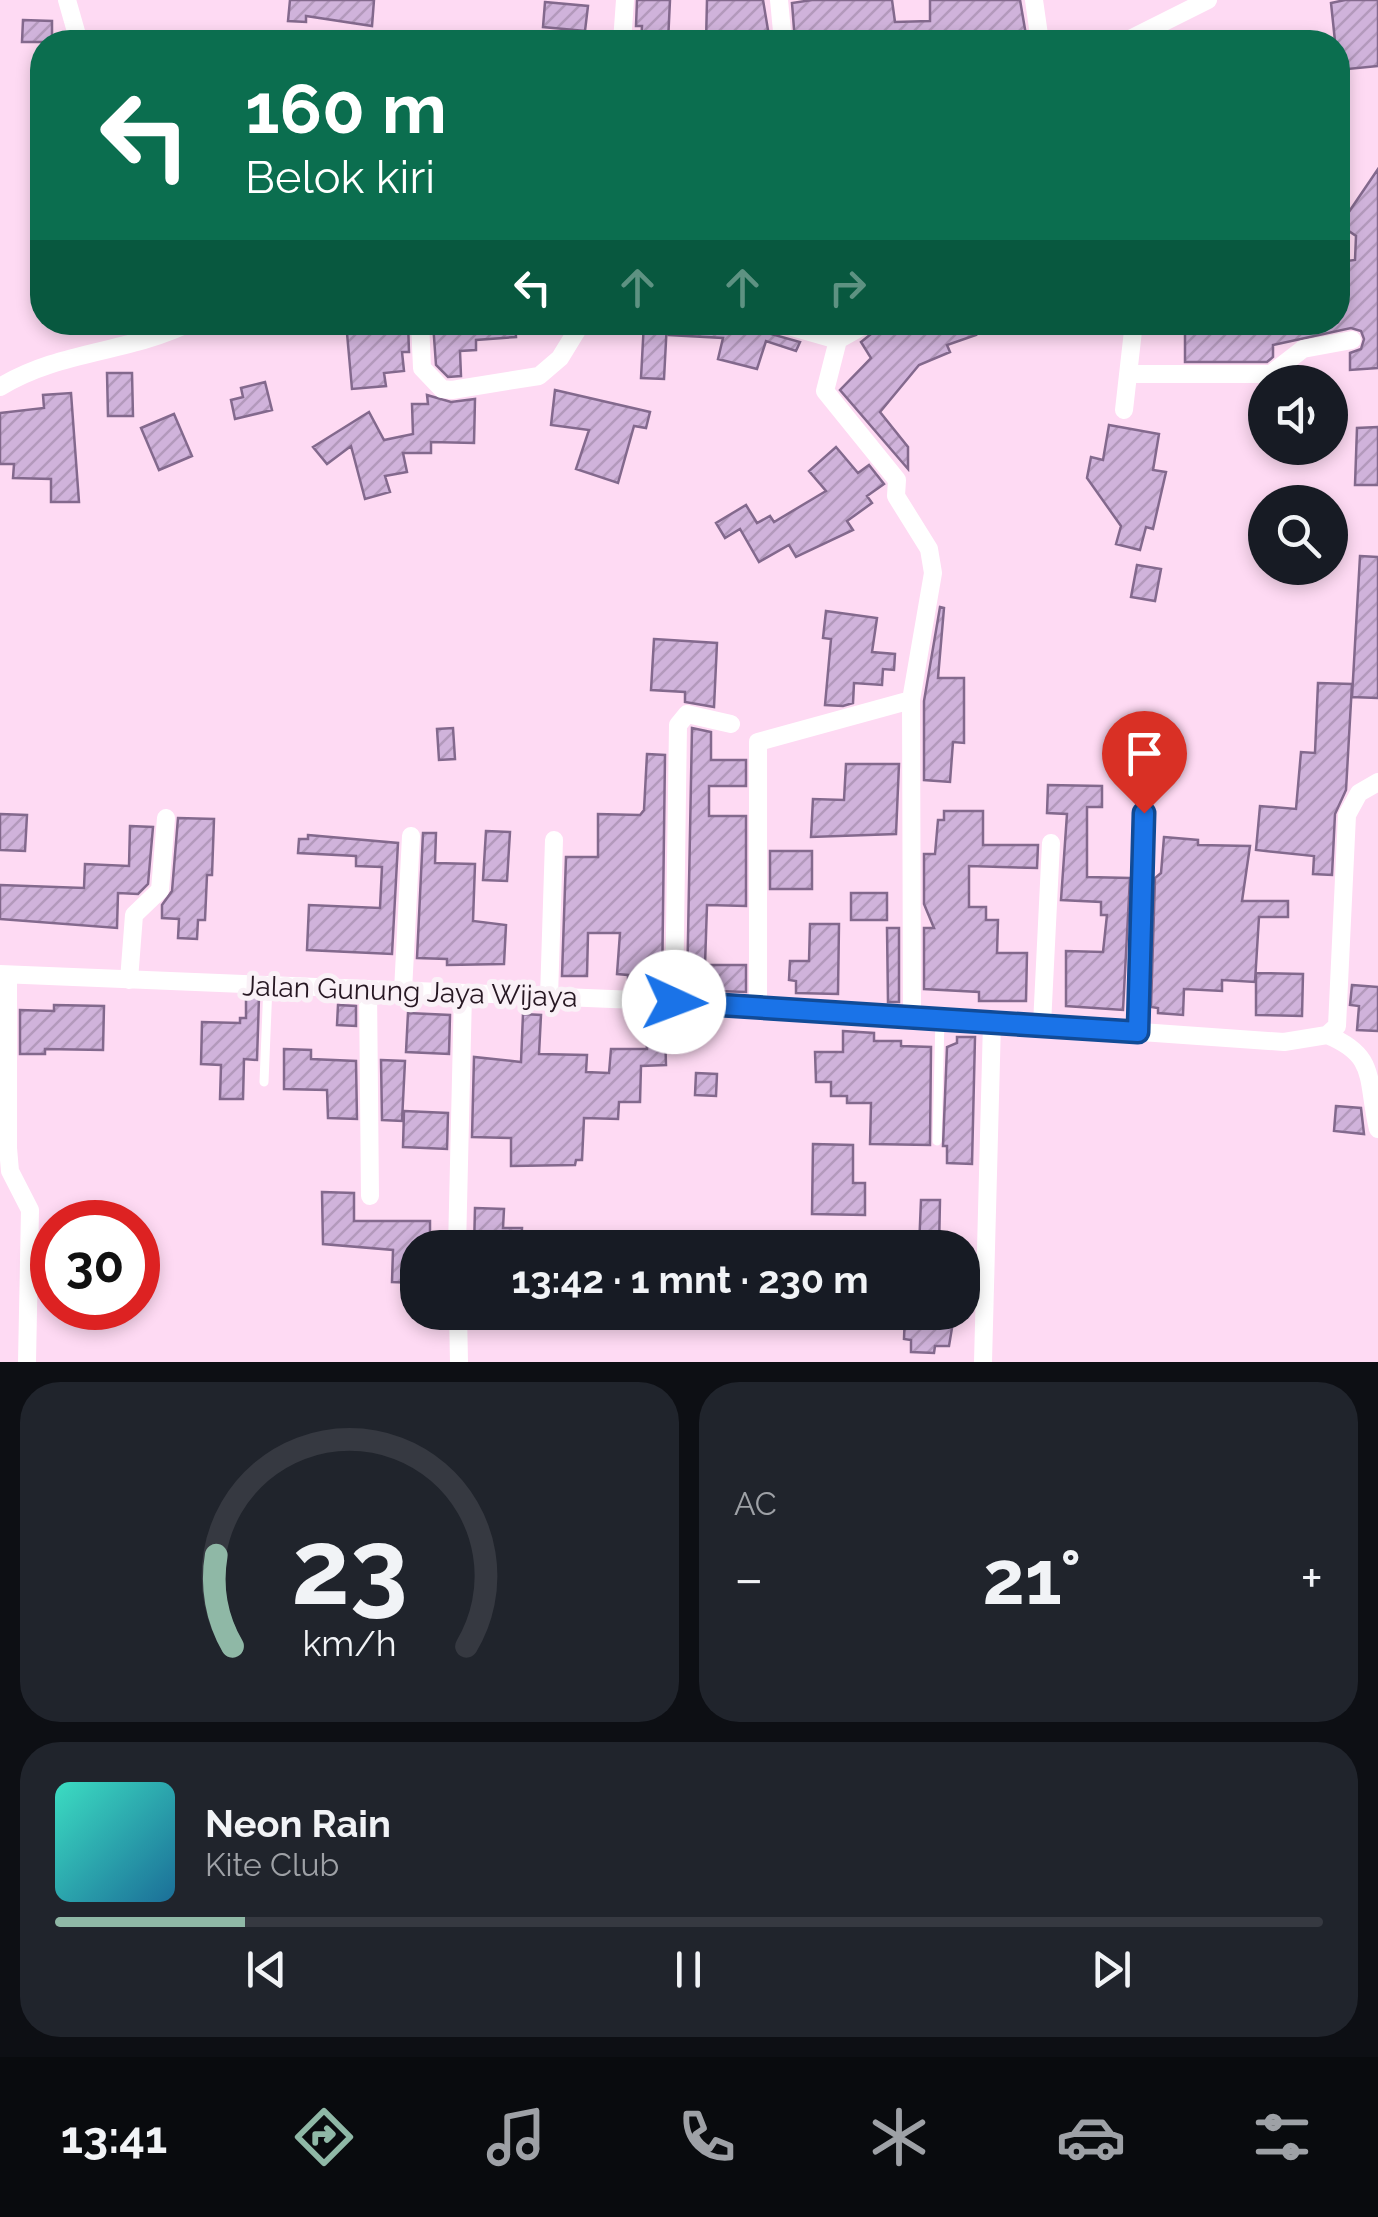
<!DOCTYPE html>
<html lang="id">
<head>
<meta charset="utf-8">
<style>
	:root { --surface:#171b24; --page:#20242c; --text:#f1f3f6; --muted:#9ea1a6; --line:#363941; --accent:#8fb8a6 }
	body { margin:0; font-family:Raleway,sans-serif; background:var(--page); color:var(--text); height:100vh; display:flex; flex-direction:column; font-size:38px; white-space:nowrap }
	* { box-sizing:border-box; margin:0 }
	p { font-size:32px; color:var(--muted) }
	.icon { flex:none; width:55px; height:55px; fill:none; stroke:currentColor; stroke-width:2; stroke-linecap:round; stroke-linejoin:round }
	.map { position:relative; height:1362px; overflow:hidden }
	.sheet { display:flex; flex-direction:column; gap:20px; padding:20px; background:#0d0f14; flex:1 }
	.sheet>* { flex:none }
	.guide { position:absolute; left:30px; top:30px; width:1320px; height:305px; border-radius:40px; box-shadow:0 5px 15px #0003; background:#0b6e4f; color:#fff; overflow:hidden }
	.tools { position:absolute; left:1248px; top:365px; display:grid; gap:20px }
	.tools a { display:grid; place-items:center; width:100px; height:100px; border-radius:50%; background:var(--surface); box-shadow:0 5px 15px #0003; font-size:50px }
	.speed { position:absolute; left:30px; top:1200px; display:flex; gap:20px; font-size:50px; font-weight:700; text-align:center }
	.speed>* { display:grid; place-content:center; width:130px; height:130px; border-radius:50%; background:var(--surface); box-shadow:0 5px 15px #0003; line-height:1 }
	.speed .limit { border:15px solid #d22; background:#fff; color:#111 }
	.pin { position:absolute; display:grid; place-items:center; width:85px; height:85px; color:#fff; margin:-102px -42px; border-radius:50% 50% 50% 0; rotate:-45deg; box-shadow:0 0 10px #0007 }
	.pin .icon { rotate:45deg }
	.me { position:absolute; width:110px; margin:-55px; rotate:92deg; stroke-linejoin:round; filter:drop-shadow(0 0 8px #0008) }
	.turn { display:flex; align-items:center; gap:35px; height:210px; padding:0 50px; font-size:45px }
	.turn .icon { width:130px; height:130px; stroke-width:2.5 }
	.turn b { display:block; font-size:70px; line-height:85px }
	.lanes { display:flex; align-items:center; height:95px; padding:0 50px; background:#0003; justify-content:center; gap:50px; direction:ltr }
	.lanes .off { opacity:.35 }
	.big { font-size:75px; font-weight:700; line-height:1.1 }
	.sheet .widget { flex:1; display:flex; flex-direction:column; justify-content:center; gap:15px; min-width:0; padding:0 35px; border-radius:40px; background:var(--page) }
	.sheet .dial { align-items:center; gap:0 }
	.dial svg { height:260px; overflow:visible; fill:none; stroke:var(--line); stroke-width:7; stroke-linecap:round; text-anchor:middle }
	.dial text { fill:var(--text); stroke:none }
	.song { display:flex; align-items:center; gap:30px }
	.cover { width:120px; height:120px; border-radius:15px; background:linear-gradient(135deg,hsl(170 70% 55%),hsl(200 70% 35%)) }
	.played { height:10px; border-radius:5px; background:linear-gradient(90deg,var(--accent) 15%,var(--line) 15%) }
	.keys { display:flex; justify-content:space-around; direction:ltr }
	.heat { display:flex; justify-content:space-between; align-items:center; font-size:55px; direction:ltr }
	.sheet .tiles { flex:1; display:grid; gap:20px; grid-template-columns:1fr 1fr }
	.widget:last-child { grid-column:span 2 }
	.trip { position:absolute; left:400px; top:1230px; width:580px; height:100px; border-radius:40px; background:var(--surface); box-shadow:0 5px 15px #0003; font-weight:700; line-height:100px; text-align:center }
	.dock { display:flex; height:160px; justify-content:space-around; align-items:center; background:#090b0e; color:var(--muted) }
	.dock .icon { width:70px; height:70px }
	.dock .on { color:var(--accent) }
	.dock b { font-size:45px; color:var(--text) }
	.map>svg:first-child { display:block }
	.building { fill:url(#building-hatch); stroke:#83698d; stroke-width:2.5 }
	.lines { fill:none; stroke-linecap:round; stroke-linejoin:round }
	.service { stroke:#fff; stroke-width:9 }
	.minor { stroke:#fff; stroke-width:18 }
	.route-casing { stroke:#114b97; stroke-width:25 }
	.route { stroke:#1a73e8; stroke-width:18 }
	.labels { text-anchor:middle; stroke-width:10; stroke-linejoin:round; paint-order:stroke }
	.street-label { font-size:28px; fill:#271823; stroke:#faf1f7 }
</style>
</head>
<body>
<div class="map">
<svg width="1378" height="1362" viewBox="0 0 1378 1362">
	<defs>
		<pattern id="building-hatch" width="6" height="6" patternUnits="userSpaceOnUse" patternTransform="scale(2.5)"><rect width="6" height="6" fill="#d0b3db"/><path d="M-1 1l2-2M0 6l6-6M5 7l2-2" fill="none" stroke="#b399bc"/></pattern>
	</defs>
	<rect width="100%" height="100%" fill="#fedaf3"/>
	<!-- building -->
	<path class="building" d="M290,0H374L372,26L306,16V22L288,21Z
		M637,0H670L668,42H641L642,26H636Z
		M707,0H763L770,42H706Z
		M812,0H892L895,22L930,21V0H1020L1026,35L990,42H964V36L926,42H795L792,3Z
		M1345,0H1378V66L1338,70L1331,3Z
		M545,2L588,6L585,31L543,27Z
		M23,20L52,21V42H22Z
		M1378,169V368L1350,370V353L1361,349L1364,339L1361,331L1351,328L1273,345V357L1267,362H1185V322H1338V262L1355,260L1356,236L1340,225Z
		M346,322H408L409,352H402L404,371L384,373L386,386L352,389Z
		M515,322L516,337L476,340V350L460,351L461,376L448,377L436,365L433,323Z
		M644,322H667L664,379L641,378Z
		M670,322H763L771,334L800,342L796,351L766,341L757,369L718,359L723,338L669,335Z
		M886,322H972L976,335L947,345L950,352L919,365L880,412L908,447V469L840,390L871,358L861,342Z
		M107,373H132L133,416H108Z
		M265,382L272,410L235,419L231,400L243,397L241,388Z
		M555,390L650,412L646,428L634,426L618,483L576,469L589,430L551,425Z
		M71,393L79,502H51V479L13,478L14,464H0V413L44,408L43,395Z
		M427,395L451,402L475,399L474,443L431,442V453H403L407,472L385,476L390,492L365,499L351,446L327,464L313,447L369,412L384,440L413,434L412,404H428Z
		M174,414L192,456L159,470L141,428Z
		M1109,425L1159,434L1153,470L1166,472L1153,529L1146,527L1140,550L1116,544L1121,526L1087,478L1091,457L1103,460Z
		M1378,427V485H1355L1357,428Z
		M836,447L858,473L869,465L884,484L867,496L872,503L847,521L853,530L796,557L789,545L759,562L740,529L725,538L716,523L746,505L757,523L770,516L774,522L826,491L809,471Z
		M1360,556L1378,557V698L1352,697Z
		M1137,565L1161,569L1155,601L1131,597Z
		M940,607L944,608L938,678H964V743L953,742L950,782L924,780V701Z
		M826,611L877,618L872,652L895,654L894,670L883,669L882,685L854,683L853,703L843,706L825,705L831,639L823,638Z
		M654,639L717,643L714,707L685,702V692L651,690Z
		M1318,683L1352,684L1346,790L1335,814L1332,875L1313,874L1314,856L1256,850L1260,806L1296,809L1301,752L1315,753Z
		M453,728L455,759L439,760L437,729Z
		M692,728L711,732V760H746V786H709V816H746V906L707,905L705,965H746V992L687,990Z
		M647,754L665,755L662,989L628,983V975L617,974L620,933H588L587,976H562L566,857H598V814L640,815L644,810Z
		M846,764H899L896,834L811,837L813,799L844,800Z
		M1048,785L1102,786V807H1087V877L1130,878L1123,1010L1066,1006V951L1103,952L1107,915H1101V902L1061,900L1067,814L1047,813Z
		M944,811H983V845H1038L1037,868L969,866V907H986V920H998L997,953H1027L1026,1001H979V992L924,989V928H934L924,904V854H935L938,820H944Z
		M0,814L27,815L25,851L0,850Z
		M178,818L214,819L212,875H207L205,920H198L197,939L178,938L179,919L162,918V905L172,891Z
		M130,826L153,827L148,884L138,894L118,893L117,928L0,919V885L84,888L85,864L129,866Z
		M486,831L510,832L507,881L483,880Z
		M423,833H436L435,863L475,864L473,921L506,925L504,964L447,965V959L417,958Z
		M308,835L398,843L392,954L307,950L309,905L380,908L382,867L356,866V856L298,853L299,839H308Z
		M1164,837L1198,840V845L1250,846L1242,901H1288V917H1259L1255,982L1222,980V991L1184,989L1183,1015L1158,1013V1008L1151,1007L1155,878L1161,873Z
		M770,851H812V889H770Z
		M851,893H887V920H851Z
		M810,924H839L838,994L796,993V981L789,980L790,961H809Z
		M887,928H899V1002H888Z
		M1256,973L1303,974L1302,1016L1256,1015Z
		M1352,985L1378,987V1031L1357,1030L1359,1006L1350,1005Z
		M246,997H259L257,1060L244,1059L243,1099H220L221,1065L201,1064L202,1022L240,1023V1018H246Z
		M54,1005L104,1006L103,1050L45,1049V1054H20V1010L54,1011Z
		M338,1005L356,1006V1026L337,1025Z
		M408,1013L450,1015L449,1054L406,1052Z
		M523,1014L541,1015L539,1054L587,1055L586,1072L609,1073L611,1049H647L646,1031H665L666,1065L641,1066L640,1102H619L618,1119L584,1118L582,1160H576L575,1165L511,1166V1138L472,1137L474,1057L521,1062Z
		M843,1031L874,1033V1041H901V1046L931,1047L930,1145L870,1144L871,1103H847V1096H831V1082H816L815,1052H843Z
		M957,1037H975L972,1164L947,1163V1146H943L947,1047L957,1043Z
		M284,1049L311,1050V1059L356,1061L357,1119L328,1118L327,1090L284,1089Z
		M381,1060L405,1061L402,1121L382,1120Z
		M696,1073L717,1074L716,1096L695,1095Z
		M1336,1106L1361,1108L1364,1134L1334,1131Z
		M404,1111L448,1113L447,1149L403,1147Z
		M813,1144L853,1145V1183H865V1215L812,1214Z
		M322,1192L354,1193V1221H430V1246H416L415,1283L392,1282L393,1250L323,1244Z
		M921,1200H940L939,1248H919Z
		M475,1208L504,1209L503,1228H522L521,1248H474Z
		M905,1312L954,1316L949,1346H935L934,1353L911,1352V1340L904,1339Z"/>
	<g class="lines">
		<!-- service -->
		<path class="service" d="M264,1082L268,985
			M937,1141L940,1018"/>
		<!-- minor -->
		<path class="minor" d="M67,0L79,42
			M779,0L783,42
			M1034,0L1040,42
			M622,42L625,0
			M1108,42L1128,40L1208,0
			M420,322L422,368L442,389L452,390L539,376L560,358L582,322
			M775,322L838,340
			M838,340L825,391L897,480L896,496L929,549L933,573L911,700L912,1016
			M838,340L870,322
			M1128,374H1271L1303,349L1352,340
			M0,387C60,350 130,353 191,322
			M1124,410L1134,322
			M0,974L758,1005L1284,1042L1327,1035L1337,1026L1347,815L1359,793L1378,782
			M8,975V1148L10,1171L30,1210L27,1362
			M129,980L134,915L160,890L166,818
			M368,989L370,1196
			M403,991L411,836
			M549,997L554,840
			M674,1001L678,725L687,714L731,724
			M758,1005V742L911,700
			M1042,1025L1051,843
			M1138,1032L1144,813
			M1327,1035C1378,1056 1366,1079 1378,1129
			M457,1248L463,993
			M458,1312L459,1362
			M983,1362L992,1022"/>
	</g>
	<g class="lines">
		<!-- route casing -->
		<g class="route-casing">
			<path id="route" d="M674,1002L1138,1032L1144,813"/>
		</g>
		<!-- route -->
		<use href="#route" class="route"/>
	</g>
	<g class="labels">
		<!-- street labels -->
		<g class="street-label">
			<text transform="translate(410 991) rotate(2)" y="10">Jalan Gunung Jaya Wijaya</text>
		</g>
	</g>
</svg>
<div class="tools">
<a><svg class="icon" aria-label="sound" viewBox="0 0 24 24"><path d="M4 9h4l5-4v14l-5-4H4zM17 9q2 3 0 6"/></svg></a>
<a><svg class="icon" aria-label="search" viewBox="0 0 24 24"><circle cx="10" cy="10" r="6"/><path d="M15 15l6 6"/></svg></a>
</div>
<div class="speed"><div class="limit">30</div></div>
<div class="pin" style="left:1144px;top:813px;background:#d93025"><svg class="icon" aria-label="arrive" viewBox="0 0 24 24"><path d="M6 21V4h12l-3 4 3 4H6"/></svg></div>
<svg class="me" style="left:674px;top:1002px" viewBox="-20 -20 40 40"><circle r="19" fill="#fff"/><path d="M0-13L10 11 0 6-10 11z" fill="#1a73e8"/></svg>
<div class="trip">13:42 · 1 mnt · 230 m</div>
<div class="guide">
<div class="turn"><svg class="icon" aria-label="left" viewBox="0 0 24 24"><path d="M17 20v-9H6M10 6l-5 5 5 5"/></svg><div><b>160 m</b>Belok kiri</div></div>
<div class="lanes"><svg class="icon" aria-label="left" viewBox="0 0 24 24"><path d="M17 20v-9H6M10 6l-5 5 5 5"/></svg><svg class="icon off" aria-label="ahead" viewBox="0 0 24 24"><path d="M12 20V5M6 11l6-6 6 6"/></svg><svg class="icon off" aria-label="ahead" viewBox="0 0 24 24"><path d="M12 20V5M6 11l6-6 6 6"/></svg><svg class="icon off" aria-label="right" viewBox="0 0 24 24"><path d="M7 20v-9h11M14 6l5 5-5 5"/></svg></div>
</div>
</div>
<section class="sheet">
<div class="tiles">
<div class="widget dial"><svg viewBox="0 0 100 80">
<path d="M14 69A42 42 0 1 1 86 69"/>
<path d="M14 69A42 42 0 0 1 9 41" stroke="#8fb8a6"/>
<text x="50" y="56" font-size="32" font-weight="700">23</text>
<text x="50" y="72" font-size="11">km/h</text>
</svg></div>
<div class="widget"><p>AC</p>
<div class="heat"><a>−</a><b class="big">21°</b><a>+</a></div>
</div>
<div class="widget">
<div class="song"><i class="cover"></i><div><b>Neon Rain</b><p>Kite Club</p></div></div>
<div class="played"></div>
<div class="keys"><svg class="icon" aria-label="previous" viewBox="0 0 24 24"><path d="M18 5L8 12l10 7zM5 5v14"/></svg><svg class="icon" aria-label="pause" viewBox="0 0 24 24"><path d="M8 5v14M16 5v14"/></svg><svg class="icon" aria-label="next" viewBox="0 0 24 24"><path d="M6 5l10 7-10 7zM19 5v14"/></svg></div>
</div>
</div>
</section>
<nav class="dock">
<b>13:41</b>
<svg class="icon on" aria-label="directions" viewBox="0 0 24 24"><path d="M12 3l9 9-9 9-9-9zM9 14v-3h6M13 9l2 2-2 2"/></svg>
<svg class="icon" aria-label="music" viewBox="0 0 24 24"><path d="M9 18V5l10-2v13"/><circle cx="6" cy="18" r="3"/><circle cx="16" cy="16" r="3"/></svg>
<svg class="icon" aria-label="phone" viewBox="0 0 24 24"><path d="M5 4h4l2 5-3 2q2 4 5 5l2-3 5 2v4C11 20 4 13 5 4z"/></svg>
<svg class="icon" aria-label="climate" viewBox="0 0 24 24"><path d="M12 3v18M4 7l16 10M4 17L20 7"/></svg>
<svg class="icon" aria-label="car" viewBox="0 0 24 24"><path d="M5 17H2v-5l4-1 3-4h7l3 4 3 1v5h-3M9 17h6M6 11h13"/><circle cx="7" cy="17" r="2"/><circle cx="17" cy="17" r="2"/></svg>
<svg class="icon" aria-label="filters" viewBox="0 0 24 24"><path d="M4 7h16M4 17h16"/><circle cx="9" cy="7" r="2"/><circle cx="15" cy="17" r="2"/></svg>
</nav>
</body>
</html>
